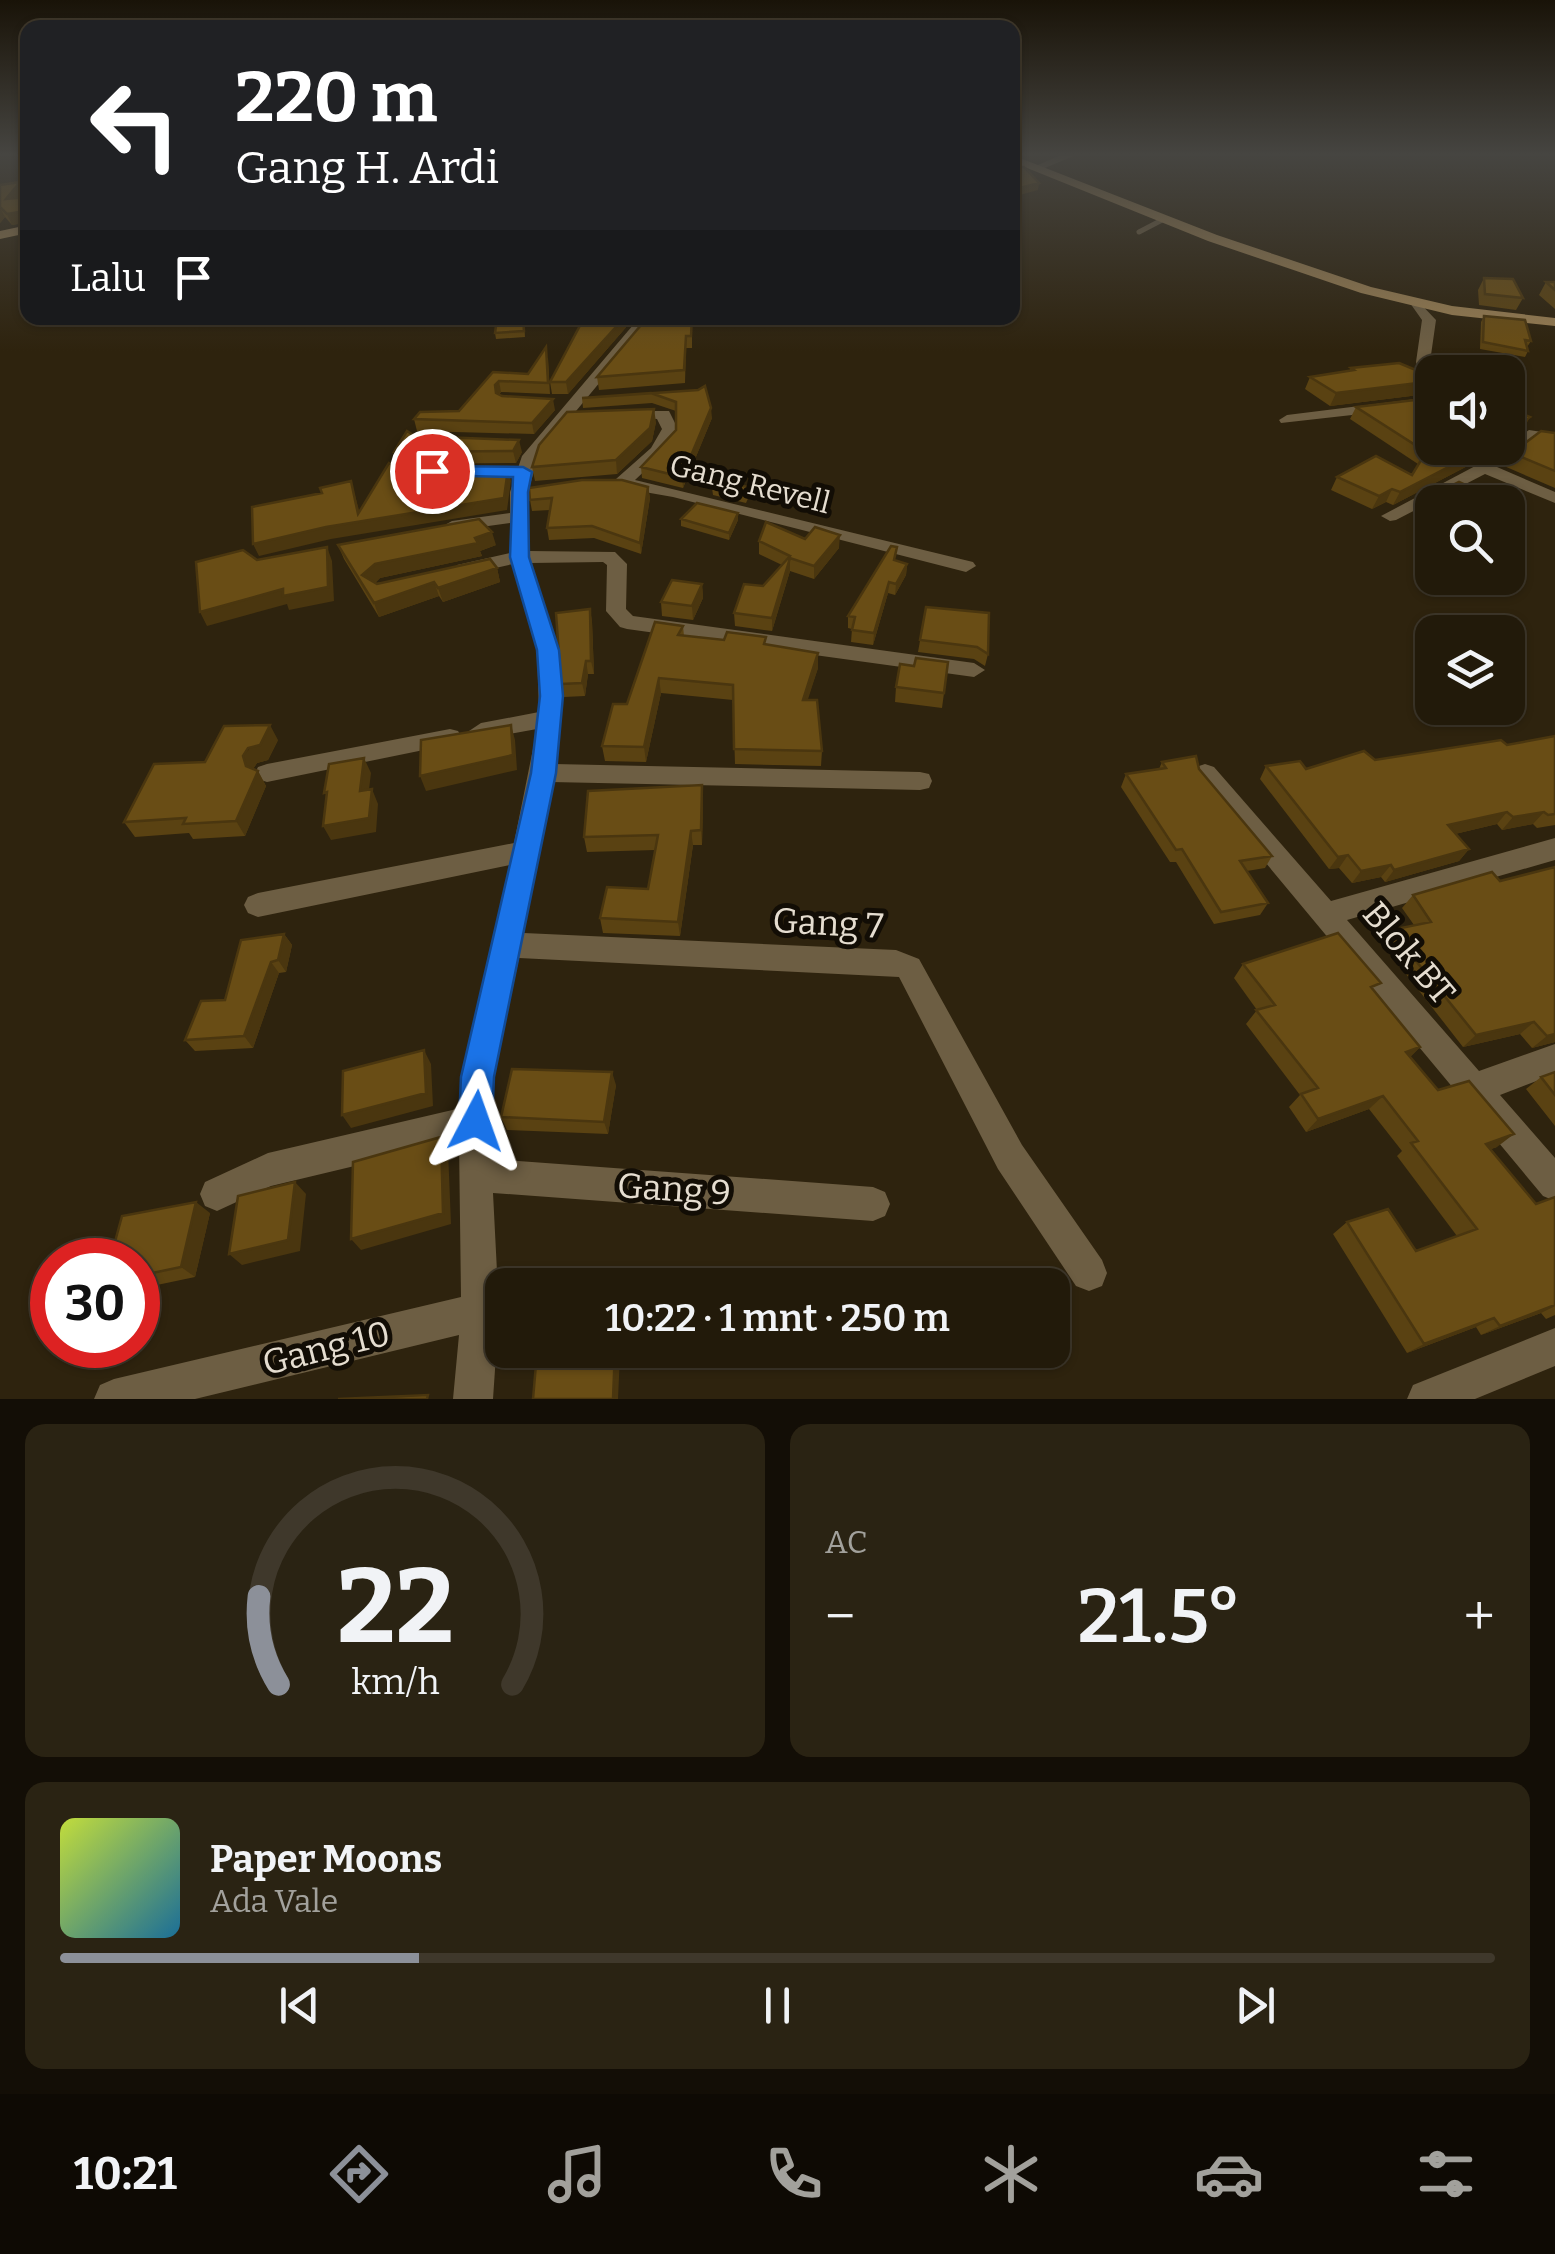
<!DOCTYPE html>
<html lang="id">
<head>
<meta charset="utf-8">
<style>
	:root { --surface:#221a0a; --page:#2a2313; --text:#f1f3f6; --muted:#a2a19c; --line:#3f382b; --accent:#8c9099 }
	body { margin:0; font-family:Bitter,serif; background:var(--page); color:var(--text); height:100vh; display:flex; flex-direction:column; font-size:38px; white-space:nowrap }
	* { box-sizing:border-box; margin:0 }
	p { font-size:32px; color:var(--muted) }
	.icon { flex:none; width:55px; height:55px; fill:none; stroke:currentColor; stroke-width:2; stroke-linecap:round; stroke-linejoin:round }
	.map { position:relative; height:1399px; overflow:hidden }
	.panel { display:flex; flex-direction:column; gap:25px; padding:25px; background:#130e06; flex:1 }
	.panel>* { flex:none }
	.hud { position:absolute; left:20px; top:20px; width:1000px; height:305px; border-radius:20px; box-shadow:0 2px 8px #0004,0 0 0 2px var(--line); background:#202124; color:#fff; overflow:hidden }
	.fabs { position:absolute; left:1415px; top:355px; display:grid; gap:20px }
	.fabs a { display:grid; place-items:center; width:110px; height:110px; border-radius:20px; background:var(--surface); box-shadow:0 2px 8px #0004,0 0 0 2px var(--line); font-size:50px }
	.speed { position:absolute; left:30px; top:1238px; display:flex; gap:20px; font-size:50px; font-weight:700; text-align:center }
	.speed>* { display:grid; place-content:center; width:130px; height:130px; border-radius:50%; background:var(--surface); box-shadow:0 2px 8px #0004,0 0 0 2px var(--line); line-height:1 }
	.speed .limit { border:15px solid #d22; background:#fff; color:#111 }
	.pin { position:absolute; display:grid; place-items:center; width:85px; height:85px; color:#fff; margin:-42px; border:5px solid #fff; border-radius:50%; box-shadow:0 2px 10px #0007 }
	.me { position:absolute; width:110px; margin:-55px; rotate:4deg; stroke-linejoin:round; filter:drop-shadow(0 0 8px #0008) }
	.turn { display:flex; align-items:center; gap:35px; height:210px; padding:0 50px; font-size:45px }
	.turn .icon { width:130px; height:130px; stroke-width:2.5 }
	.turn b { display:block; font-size:70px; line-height:85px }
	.then { display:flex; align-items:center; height:95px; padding:0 50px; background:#0003; gap:20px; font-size:38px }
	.big { font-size:75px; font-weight:600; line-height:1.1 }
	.panel .tile { flex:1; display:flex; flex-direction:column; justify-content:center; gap:15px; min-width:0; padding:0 35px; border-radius:20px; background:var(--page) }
	.panel .dial { align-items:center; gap:0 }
	.dial svg { height:260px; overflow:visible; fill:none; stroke:var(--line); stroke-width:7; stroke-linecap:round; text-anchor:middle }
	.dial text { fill:var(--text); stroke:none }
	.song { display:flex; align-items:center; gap:30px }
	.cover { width:120px; height:120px; border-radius:15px; background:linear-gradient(135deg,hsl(70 70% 55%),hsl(200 70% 35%)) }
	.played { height:10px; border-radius:5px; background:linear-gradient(90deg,var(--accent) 25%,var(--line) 25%) }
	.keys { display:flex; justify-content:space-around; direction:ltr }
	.heat { display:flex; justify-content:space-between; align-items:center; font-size:55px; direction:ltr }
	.panel .tiles { flex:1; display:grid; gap:25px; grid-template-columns:1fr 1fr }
	.tile:last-child { grid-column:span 2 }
	.trip { position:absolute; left:485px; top:1268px; width:585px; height:100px; border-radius:20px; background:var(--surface); box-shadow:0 2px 8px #0004,0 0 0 2px var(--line); font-weight:600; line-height:100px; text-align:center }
	.dock { display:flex; height:160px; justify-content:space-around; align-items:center; background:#0e0a04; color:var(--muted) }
	.dock .icon { width:70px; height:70px }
	.dock .selected { color:var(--accent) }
	.dock b { font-size:45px; color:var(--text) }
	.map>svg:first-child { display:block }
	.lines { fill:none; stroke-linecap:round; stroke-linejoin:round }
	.service { stroke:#6d5e43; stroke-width:5 }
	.minor { fill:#6d5e43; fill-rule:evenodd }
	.tertiary { fill:#6d5e43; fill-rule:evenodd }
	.secondary { fill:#977d52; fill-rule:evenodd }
	.wall { fill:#5a4212 }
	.shaded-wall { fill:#4a360f }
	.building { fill:#694d15; stroke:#4a360f; stroke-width:2.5 }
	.route { fill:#1a73e8; stroke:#114b97; stroke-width:2.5 }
	.labels { text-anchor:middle; stroke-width:10; stroke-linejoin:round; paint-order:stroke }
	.street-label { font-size:30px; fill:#e5ddd0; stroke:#120d05 }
	.near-street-label { font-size:35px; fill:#e5ddd0; stroke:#120d05 }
</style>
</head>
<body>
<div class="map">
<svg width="1555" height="1399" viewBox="0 0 1555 1399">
	<rect width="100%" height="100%" fill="#2e230e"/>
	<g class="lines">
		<!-- service -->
		<path class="service" d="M1139,232L1164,219"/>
		<!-- minor -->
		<path class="minor" d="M1416,299L1436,320L1430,362L1432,406L1281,423L1279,420L1287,415L1424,398L1416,362L1422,320L1410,303Z
			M639,318H653L538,457L528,492L529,551L615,552L627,564L626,609L633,616L974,663L985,670L974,677L627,629L620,627L606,611L607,565L603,562L531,563C556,641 569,680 554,764L920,772L929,774L932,781L929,788L920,790L551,782L524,933L896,950L919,959L1022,1145L1102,1260L1107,1273L1102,1286L1089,1291L1076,1286L998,1169L899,977L519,958L494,1077L492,1159L873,1187L885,1192L890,1204L885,1216L873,1221L493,1193L499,1311L493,1399H453L459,1335L195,1399H94L100,1385L114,1379L461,1297L459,1141L271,1186L217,1211L205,1206L200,1194L205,1182L268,1153L461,1108L462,1077L510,865L258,917L248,913L244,905L248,897L258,893L514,843L537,729L481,739L469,731L481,723L539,712L537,649L513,564L464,575L454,569L457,565L510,553V523L452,531L443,526L452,521L510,513V492L522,456Z
			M618,411H669L678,429L669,448L635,480L973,562L976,566L966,572L673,497L616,487V479L651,448L662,429L657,419L618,417Z
			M1529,430L1555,434V444L1532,440L1497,467L1555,492V503L1485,474L1396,520L1390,521L1381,516L1479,464Z
			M450,729L458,731L462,737L458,743L267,782L258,779L255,773L258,767L267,764Z
			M1205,764L1214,767L1331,901L1555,838V860L1347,920L1479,1071L1555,1044V1074L1500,1095L1555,1158V1201L1543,1196L1196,779L1193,773L1196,767Z
			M1555,1328V1366L1475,1399H1407L1413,1385Z"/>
		<!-- tertiary -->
		<path class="tertiary" d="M1061,155H1076L1040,170L1031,168Z"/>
		<!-- secondary -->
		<path class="secondary" d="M1012,155L1217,235L1371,287L1452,306L1555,318V326L1452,315L1361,293L1208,241L1012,162Z
			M28,225V233L0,239V231Z"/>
	</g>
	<!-- wall -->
	<path class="wall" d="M20,182L25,193L22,197H28V239L20,226L25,223L12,225L5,217L0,223V185Z
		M1484,278L1523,298L1516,310L1479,305L1478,290Z
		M1546,282H1555V309L1539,295Z
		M1484,316L1531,341L1527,347L1528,351L1525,357L1480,349L1481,322Z
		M497,318H524L525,337L496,339L495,333Z
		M692,318V348H686L685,383L599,390L597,377Z
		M628,325L568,394H552L550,382Z
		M548,358L550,394L501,392L499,395L555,410L534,434L417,431L414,419L459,411L493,372L528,374Z
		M1351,368L1426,382L1419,395L1330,406L1305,389L1310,377L1349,371Z
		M698,390L712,418L683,488L642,478L641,467L676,430V411L652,403L583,408L582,398Z
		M1356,407L1477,461L1393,505L1386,502L1372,509L1331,490L1337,477L1412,475L1418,464L1350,419Z
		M656,422L652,441L617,474L535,481L532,467Z
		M1555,433V488L1504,466L1512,453Z
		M415,436L522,452L516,463L398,464L394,452Z
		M648,487L650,498L641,554L594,538L549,540L547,528L550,510L532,511L530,500Z
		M750,487V494L746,503L713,495L712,488Z
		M1421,501L1432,502V525L1413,515Z
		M738,513V520L729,540L681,526V519Z
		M805,539L839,548L814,579L790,571L772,631L735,626L734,613L763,586L782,565L759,554V541Z
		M338,545H496L480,551L482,556L380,578L375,583L497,568L500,582L443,602L439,596L379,617L344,559Z
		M895,561L907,564L906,575L895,595L888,593L873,645L851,642L852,629L848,628V616Z
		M702,584L703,598L693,620L662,616L661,602Z
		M926,607L988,654L985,666L974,659L918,652Z
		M590,609L592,622L594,674H588L585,696L564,697L561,684Z
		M683,626L684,636L766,645L818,653V668L807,700L822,751L821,766L735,764L733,700L661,693L646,762L605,761L602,746L627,704Z
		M896,687L944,693L942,708L895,702Z
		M1555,736V825L1537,828L1533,824L1502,830L1497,824L1455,834L1469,849L1459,861L1385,882L1381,877L1352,883L1339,868L1329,869L1260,779L1266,766L1306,769L1507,745Z
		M278,740L268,760L257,763L253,769L258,771L266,786L245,836L193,839L189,833L135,837L124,822Z
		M1162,762L1199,769L1272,856L1265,868L1247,871L1268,903L1260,915L1214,924L1176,862H1170L1121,787L1126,774L1159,769Z
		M703,800L702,845H693L680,936L603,933L600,918L648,889L655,850L587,852L584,837Z
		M1413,895L1555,1042L1532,1048L1520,1034L1463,1047L1381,942L1391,930L1414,925L1402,908Z
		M284,934L292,945L286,972L279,973L253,1048L195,1051L185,1040L225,1000Z
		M1243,964L1375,991L1420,1047L1410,1057L1438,1090L1497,1147L1491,1149L1536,1204L1555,1197V1315L1546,1319L1541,1313L1481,1335L1476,1327L1407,1353L1333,1234L1347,1222L1416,1251L1457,1236L1397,1156L1402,1151L1369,1109L1306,1132L1289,1107L1300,1095L1246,1024L1257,1010L1234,978Z
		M1555,1072V1126L1526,1089L1541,1077Z
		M616,1085L608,1134L507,1130L501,1117Z
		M210,1213L195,1277L138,1289V1260Z"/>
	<!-- shaded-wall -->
	<path class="shaded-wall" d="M20,182L25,193L11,210L6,199Z
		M1039,183L1038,190L1012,197V190Z
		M0,208L5,217L0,223Z
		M25,211L28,222L12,225L7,214Z
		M624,318H627L628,325L568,394L566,382Z
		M499,381L501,392L497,396L498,404L495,385Z
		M1426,382L1419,395L1330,406L1336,393Z
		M553,399L555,410L534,434L532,423Z
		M711,408L712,418L683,488L682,477Z
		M654,409L656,422L652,441L617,474L616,460Z
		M1530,417L1523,430L1508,440V432Z
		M519,440L522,452L516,463L513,451Z
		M1485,448H1497L1477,461L1393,505L1400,492Z
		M508,469L511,481L507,510L331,539L259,556L253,544L358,514L351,481L362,521Z
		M648,487L650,498L641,554L640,543Z
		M1392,489L1386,502L1372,509L1379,496Z
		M738,513V520L729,540V533Z
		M492,532L496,545L480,551L482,556L380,578L367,589L362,575L375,564L475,538Z
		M840,535L839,548L814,579V566Z
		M327,547L332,561L334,601L289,610L287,604L207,626L200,612Z
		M790,558V571L772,631V618Z
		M907,564L906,575L895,595L896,584Z
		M497,568L500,582L443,602L438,588Z
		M434,582L439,596L379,617L374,603Z
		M889,582L888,593L873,645L874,633Z
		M702,584L703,598L693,620L692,606Z
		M590,609L592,622L594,674L591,661Z
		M818,653V668L803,715V700Z
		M586,661L588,674L585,696L582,683Z
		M659,678L661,693L646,762L644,747Z
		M270,725L278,740L268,760L257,763L252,771H258L266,786L245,836L236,821L246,766L243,756Z
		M511,725L515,740L517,770L426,791L420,776Z
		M364,758L371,773L367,806L360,791Z
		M702,785L703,800L702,845L701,830Z
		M372,789L378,804L376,832L331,840L323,826Z
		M1507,812L1497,824L1438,838L1448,825Z
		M1544,812L1533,824L1502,830L1513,817Z
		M691,831L693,845L680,936L678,922Z
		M1469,849L1459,861L1385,882L1394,870Z
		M1348,855L1339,868L1329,869L1338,857Z
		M1391,865L1381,877L1352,883L1361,871Z
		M284,934L292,945L286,972L278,960Z
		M271,962L279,973L253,1048L244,1036Z
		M1534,1022L1520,1034L1463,1047L1476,1035Z
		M1555,1034V1042L1532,1048L1547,1036Z
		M1420,1047L1406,1061V1052Z
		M424,1050L431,1064L433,1106L351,1128L342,1115Z
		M612,1072L616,1085L608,1134L604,1122Z
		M1383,1096L1369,1109L1306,1132L1318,1119Z
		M1514,1134L1497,1147L1470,1156L1486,1144Z
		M441,1137L448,1150L451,1224L361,1250L351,1239Z
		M295,1182L306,1194L300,1251L242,1265L229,1254Z
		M196,1202L210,1213L195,1277L181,1267Z
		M1555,1306L1541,1313L1481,1335L1500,1326Z
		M1494,1318L1476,1327L1407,1353L1424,1344Z
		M615,1350H617L620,1355L618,1399H613Z"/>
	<!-- building -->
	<path class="building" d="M1012,167H1024L1039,183L1012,190Z
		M20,182L6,199L28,197V234L20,226L26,222L25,211L7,214L0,207V185Z
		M1484,278L1513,279L1523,298L1485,294Z
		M1546,282H1555V290Z
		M1484,316L1525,320L1531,341L1525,340L1528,351L1483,342Z
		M497,318H523L524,331L495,333Z
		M584,318H624L566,382H550Z
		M647,318H692L691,336H686L684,370L597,377Z
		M546,347L548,383L499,381L495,385L496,393L502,396L553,399L532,423L414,419L420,412L459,411L493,372L528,374Z
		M1399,363L1423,373L1426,382L1336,393L1310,377L1354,370L1351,368Z
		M705,386L711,408L682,477L641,467L676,430V402L651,393L582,398L698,390Z
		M1432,398V448H1485L1400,492L1392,489L1379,496L1337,477L1376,456L1412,475L1426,452L1356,407Z
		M1508,408L1530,417L1508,432Z
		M654,409L650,428L616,460L532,467L539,445L567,412Z
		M407,431L415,436L519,440L513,451L394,452Z
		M1541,431L1555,433V471L1512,453Z
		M389,463L398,468L508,469L504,498L326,527L253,544L252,507L322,493L320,488L351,481L358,514Z
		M582,480H622L648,487L640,543L592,526L547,528L552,498L530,500L529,488Z
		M1459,482L1491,497L1479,502H1432V507L1421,501Z
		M717,483L750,487L746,496L712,488Z
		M697,503L738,513L729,533L681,519Z
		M479,519L492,532L475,538L478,543L375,564L362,575L377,584L490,559L497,568L438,588L434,582L374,603L338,545Z
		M766,522L805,539L815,527L840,535L814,566L790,558L772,618L734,613L744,584L763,586L790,556L759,541Z
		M891,546L897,547L894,560L907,564L896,584L889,582L874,633L852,630L855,617L848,616Z
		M327,547L328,587L283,596V589L200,612L196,562L243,550L257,560Z
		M672,580L702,584L692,606L661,602Z
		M926,607L989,613L988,654L977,647L920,640Z
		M590,609L591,661H586L582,683L561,684L556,613Z
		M655,622L683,626L678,635L724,640L727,632L766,637L764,644L818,653L803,700H817L822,751L734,749L733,685L659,678L644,747L602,746L613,704H627Z
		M916,658L948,662L944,693L896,687L900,664L914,666Z
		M270,725L260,745L248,748L243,756L246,766L258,771L236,821L183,824L186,818L124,822L154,764L205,762L224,726Z
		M511,725L513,755L420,776L421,740Z
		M1555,736V814L1548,815L1544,812L1513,817L1507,812L1448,825L1469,849L1394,870L1391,865L1361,871L1348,855L1338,857L1266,766L1300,761L1306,769L1364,751L1375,760L1501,740L1507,745Z
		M1196,756L1199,769L1272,856L1240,861L1268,903L1221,912L1182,849L1176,850L1126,774L1166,768L1162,762Z
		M364,758L360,791L372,789L369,818L323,826L327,792L324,793L329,764Z
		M702,785L701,830L691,831L678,922L600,918L607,887L648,889L658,835L584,837L588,791Z
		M1555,867V1034L1547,1036L1534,1022L1476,1035L1391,930L1431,922L1413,895L1492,872L1500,881Z
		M1338,933L1381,983L1371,987L1420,1047L1406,1052L1438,1090L1469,1081L1514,1134L1486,1144L1536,1204L1555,1197V1305L1500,1326L1494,1318L1424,1344L1347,1222L1388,1209L1416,1251L1477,1229L1411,1143L1418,1141L1383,1096L1318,1119L1301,1094L1318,1088L1256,1010L1275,1005L1243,964Z
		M284,934L278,960L271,962L244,1036L185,1040L201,1001L225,1000L241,940Z
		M424,1050L426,1093L342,1115L343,1071Z
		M512,1069L612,1072L604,1122L501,1117Z
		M1555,1072V1095L1541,1077Z
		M441,1137L443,1213L351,1239L353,1162Z
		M295,1182L288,1240L229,1254L238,1196Z
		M196,1202L181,1267L138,1276V1260H110L122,1216Z
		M573,1350H615L613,1399H533L537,1353Z
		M428,1395L427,1399H338Z"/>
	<!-- sky -->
	<linearGradient id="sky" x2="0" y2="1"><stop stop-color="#191308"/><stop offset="0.44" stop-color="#464541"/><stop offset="1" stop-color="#464541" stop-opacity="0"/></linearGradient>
	<rect width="1555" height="351" fill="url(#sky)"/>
	<!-- route -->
	<path class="route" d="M432,466L523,467L532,472L528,492L529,557L559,650L563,696L556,773L494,1077L492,1121L487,1132L476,1137L464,1132L459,1121L461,1077L531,773L540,696L537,650L510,557L513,477L426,475V467Z"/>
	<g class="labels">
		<!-- street labels -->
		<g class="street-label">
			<text transform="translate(750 484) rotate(14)" y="10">Gang Revell</text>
		</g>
		<!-- near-street labels -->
		<g class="near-street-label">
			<text transform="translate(828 923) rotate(3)" y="12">Gang 7</text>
			<text transform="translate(1409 953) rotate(50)" y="12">Blok BT</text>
			<text transform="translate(674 1189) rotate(4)" y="12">Gang 9</text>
			<text transform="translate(326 1348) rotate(-14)" y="12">Gang 10</text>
		</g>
	</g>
</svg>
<div class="fabs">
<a><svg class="icon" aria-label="sound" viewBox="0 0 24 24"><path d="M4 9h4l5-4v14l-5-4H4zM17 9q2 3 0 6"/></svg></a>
<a><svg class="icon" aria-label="search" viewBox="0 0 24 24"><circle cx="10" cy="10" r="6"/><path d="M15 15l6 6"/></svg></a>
<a><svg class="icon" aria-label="layers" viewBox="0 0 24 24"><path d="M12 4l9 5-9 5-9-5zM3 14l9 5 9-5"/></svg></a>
</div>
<div class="speed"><div class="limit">30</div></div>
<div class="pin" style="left:432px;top:471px;background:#d93025"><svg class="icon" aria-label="arrive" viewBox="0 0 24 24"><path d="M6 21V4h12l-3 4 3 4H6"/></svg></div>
<svg class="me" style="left:476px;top:1121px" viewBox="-20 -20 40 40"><path d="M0-17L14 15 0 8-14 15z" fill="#1a73e8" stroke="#fff" stroke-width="4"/></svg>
<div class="trip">10:22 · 1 mnt · 250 m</div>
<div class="hud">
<div class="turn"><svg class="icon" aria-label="left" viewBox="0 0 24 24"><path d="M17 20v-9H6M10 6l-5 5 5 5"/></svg><div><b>220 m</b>Gang H. Ardi</div></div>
<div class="then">Lalu<svg class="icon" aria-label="arrive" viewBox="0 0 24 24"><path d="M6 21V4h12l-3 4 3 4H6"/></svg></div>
</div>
</div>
<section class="panel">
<div class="tiles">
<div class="tile dial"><svg viewBox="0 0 100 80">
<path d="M14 69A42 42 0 1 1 86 69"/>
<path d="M14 69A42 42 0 0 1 8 42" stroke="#8c9099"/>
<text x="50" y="56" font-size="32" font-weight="700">22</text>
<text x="50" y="72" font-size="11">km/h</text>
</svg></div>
<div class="tile"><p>AC</p>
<div class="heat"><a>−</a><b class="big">21.5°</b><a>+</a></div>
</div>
<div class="tile">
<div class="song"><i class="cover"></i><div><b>Paper Moons</b><p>Ada Vale</p></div></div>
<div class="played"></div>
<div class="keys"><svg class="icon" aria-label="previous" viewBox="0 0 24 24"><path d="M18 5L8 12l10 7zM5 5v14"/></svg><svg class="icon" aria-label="pause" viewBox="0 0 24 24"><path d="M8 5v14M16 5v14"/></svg><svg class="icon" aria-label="next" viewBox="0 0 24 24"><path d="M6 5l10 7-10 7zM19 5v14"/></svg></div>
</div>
</div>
</section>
<nav class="dock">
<b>10:21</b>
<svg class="icon selected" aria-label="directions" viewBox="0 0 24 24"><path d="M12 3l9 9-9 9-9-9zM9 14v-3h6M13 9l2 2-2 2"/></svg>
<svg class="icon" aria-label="music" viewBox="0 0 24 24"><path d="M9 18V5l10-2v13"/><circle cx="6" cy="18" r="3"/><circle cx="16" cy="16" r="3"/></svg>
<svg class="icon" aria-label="phone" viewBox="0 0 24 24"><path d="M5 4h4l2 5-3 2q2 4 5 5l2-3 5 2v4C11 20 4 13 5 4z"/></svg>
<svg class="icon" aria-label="climate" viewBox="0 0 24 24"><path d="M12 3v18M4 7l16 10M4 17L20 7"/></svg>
<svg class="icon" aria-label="car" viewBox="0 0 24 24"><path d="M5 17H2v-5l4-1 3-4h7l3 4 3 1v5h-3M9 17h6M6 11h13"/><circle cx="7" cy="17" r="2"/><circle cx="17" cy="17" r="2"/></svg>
<svg class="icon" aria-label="filters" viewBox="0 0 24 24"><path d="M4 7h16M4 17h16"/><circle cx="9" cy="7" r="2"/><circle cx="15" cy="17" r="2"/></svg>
</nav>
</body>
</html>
